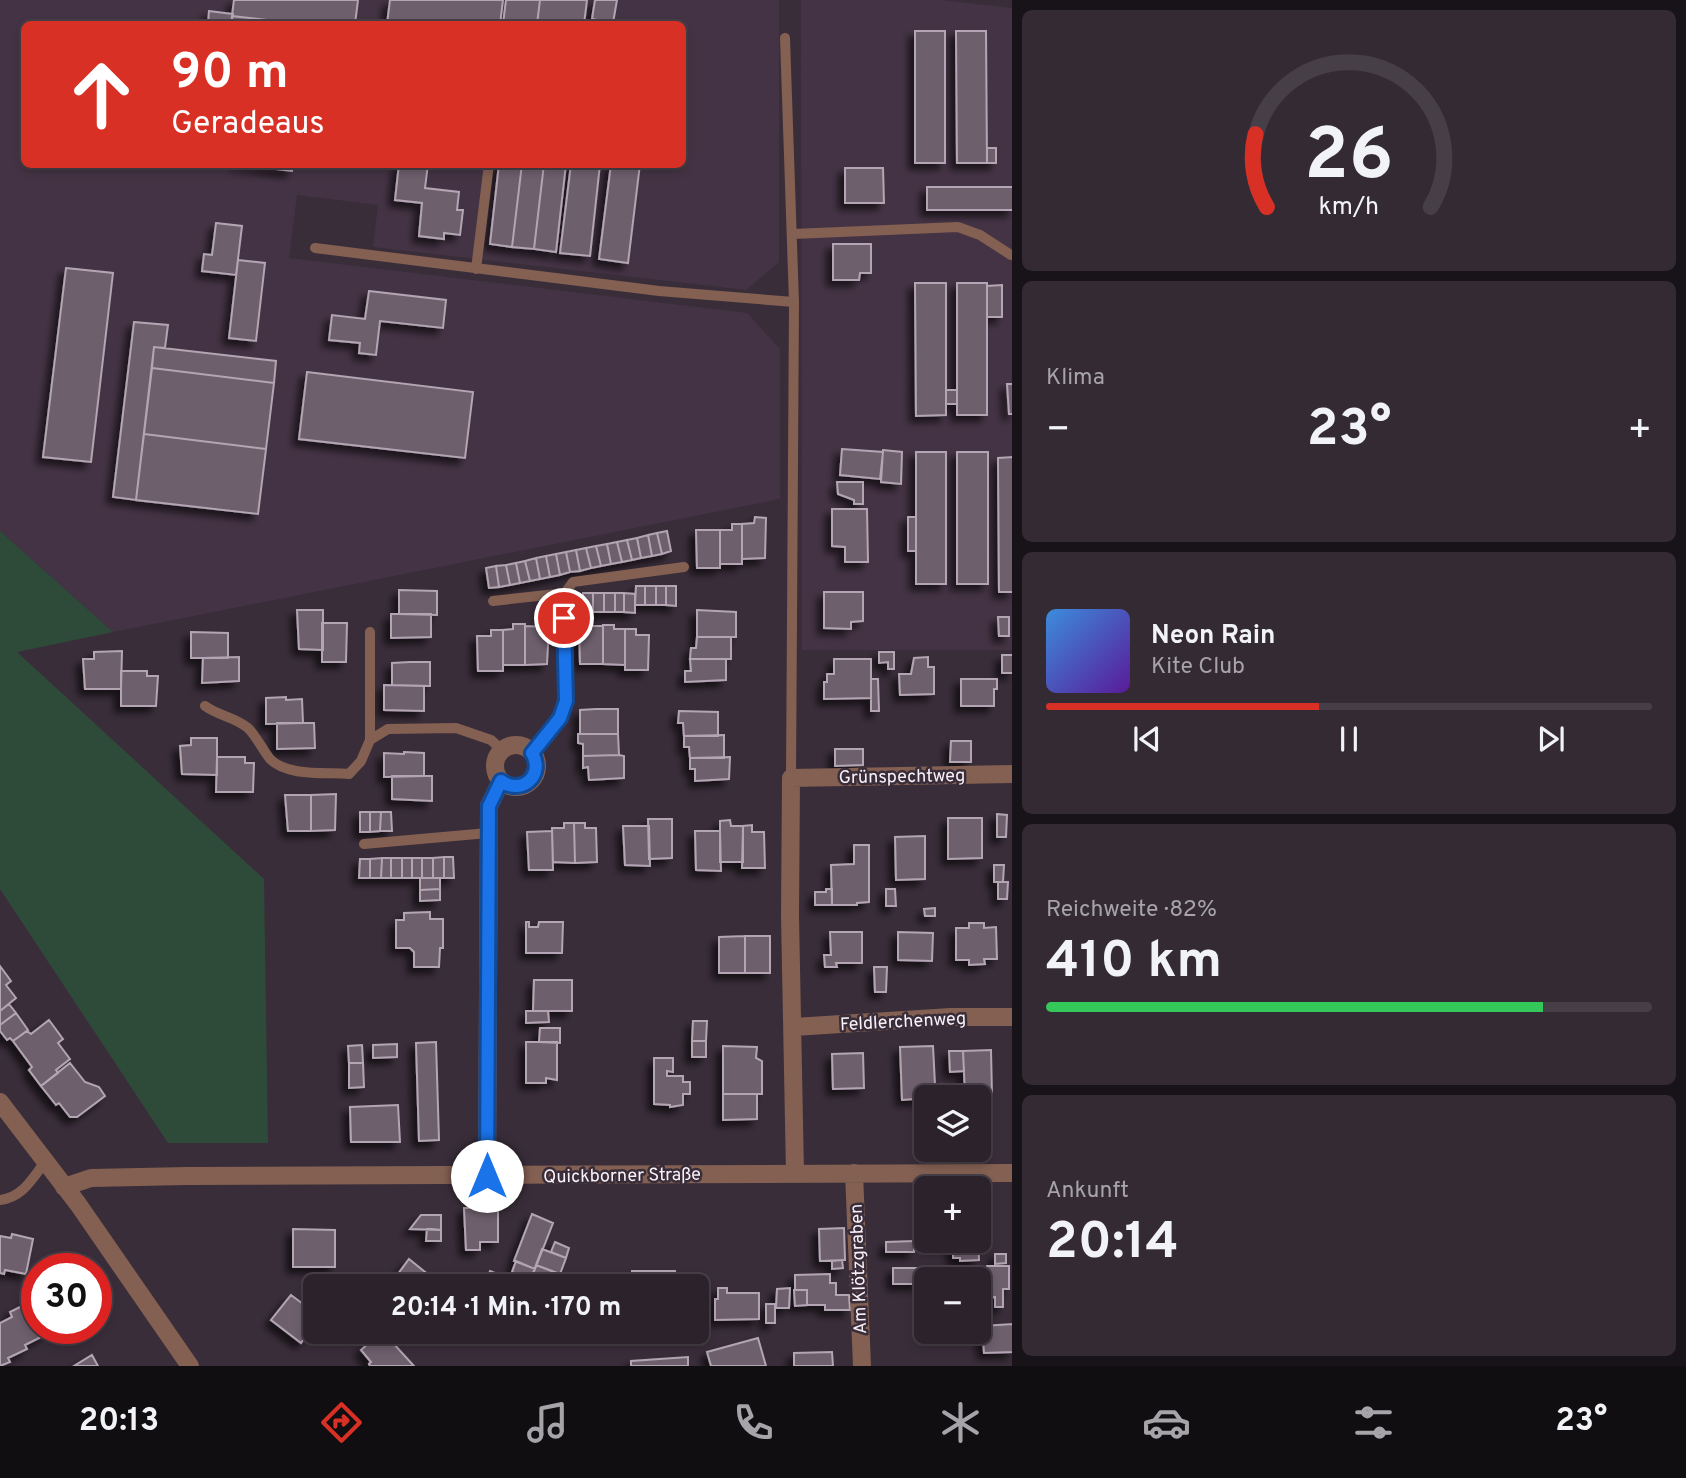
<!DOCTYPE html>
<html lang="de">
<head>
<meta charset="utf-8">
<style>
	:root { --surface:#2b222b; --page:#332a33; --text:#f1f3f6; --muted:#a6a4a9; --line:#473f47; --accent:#d93025 }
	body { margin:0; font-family:Overpass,sans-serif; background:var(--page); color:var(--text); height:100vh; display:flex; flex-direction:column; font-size:26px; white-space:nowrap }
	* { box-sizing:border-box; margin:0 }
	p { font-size:23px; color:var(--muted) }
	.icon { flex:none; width:38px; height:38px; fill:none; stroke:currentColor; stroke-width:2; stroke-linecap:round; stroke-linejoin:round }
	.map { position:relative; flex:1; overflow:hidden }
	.panel { display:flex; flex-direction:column; gap:10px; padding:10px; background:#181318; width:674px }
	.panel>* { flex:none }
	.guide { position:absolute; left:21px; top:21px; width:665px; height:147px; border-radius:10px; box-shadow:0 4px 10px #0003,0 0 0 2px var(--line); background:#d93025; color:#fff; overflow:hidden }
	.fabs { position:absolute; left:914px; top:1085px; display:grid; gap:14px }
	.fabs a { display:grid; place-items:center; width:77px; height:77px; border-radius:10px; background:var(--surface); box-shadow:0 4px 10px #0003,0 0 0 2px var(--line); font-size:35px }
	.speed { position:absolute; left:21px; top:1253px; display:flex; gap:14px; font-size:35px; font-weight:700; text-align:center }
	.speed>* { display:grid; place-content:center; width:91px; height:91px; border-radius:50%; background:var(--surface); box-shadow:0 4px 10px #0003,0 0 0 2px var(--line); line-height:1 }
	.speed .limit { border:10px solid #d22; background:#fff; color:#111 }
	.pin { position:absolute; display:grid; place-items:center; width:60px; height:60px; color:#fff; margin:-30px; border:4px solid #fff; border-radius:50%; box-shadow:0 2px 7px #0007 }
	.me { position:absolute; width:77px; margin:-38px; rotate:0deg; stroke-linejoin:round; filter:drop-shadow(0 0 5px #0008) }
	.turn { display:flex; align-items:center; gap:24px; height:147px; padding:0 35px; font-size:32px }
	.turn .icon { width:91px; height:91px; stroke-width:2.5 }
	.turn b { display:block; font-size:49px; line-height:60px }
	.big { font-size:52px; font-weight:700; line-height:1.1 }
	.panel .tile { flex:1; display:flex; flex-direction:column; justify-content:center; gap:10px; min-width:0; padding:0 24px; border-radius:10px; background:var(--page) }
	.panel .dial { align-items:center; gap:0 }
	.dial svg { height:182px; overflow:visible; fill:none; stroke:var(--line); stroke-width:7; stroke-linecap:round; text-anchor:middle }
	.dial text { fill:var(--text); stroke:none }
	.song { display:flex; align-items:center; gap:21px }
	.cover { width:84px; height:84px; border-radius:10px; background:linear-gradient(135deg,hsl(210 70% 55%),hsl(270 70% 35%)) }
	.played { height:7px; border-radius:4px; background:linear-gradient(90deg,var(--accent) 45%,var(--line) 45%) }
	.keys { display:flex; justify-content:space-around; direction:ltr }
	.heat { display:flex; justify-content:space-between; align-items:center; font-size:38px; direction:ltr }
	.charge { height:10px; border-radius:5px; background:linear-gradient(90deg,#34c759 82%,var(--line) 0) }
	.trip { position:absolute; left:303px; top:1274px; width:406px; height:70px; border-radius:10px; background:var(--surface); box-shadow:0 4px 10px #0003,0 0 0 2px var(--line); font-weight:700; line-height:70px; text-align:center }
	.menu { display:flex; height:112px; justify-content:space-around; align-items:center; background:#110e11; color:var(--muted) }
	.menu .icon { width:49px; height:49px }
	.menu .active { color:var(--accent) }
	.menu b { font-size:32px; color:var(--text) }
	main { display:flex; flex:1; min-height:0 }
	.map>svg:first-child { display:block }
	.built { fill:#434; fill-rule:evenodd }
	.green { fill:#2e4b3a }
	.building { fill:#6d5f6c; stroke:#b3a5b3; stroke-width:2; filter:url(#shadow) }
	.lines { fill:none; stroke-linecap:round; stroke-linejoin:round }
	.service { stroke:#836052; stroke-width:10 }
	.minor { stroke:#836052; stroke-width:18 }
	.route-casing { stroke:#114b97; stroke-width:18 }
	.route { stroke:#1a73e8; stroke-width:12 }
	.labels { text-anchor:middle; stroke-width:5; stroke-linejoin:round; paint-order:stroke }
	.street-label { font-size:18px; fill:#f9f1f8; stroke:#392d39 }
</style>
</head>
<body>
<main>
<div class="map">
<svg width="1013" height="1366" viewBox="0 0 1013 1366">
	<defs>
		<filter id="shadow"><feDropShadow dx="-6" dy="6" stdDeviation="3.5" flood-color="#0009"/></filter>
	</defs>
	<rect width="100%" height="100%" fill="#392d39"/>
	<!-- built -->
	<path class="built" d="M0,0H779V262L746,290L373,247L378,205L297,195L289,258L747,313L780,349V499L113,632L0,531ZM24,24H682V164H24Z
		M801,0H941L1012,8V650H802Z"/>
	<!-- green -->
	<path class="green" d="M0,531L113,632L17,652L264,879L268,1143H168L0,889Z"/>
	<!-- building -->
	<path class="building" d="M234,0H358L355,24H302L232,16Z
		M390,0H503L500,24H387Z
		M506,0H540L537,24H503Z
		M540,0H587L584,24H537Z
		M595,0H617L613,23L592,19Z
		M209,11L233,14L231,24H208Z
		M232,16L302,24H231Z
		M915,31H945V163H915Z
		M956,31H986L987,163H957Z
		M987,148H996V163H987Z
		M234,164H293L292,171Z
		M399,164H428L425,188L459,192L457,210H463L460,235L444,233V239L419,236L422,203L395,200Z
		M499,164H522L512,247L490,244Z
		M522,164H544L534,249L512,247Z
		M544,164H566L556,252L534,249Z
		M571,164H600L590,256L560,253Z
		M611,164H640L628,263L599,259Z
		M845,168H883L884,203H845Z
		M927,187H1013V210H927Z
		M216,223L242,226L236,275L202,271L204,254L212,255Z
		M833,244H871V273H860L859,280H833Z
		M238,260L265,263L256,341L229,338Z
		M66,268L113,273L91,462L43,457Z
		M915,283H946V415L916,416Z
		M957,283H987V415H957Z
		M1002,285V317H987V286Z
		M369,291L446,300L443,328L380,321L376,355L359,353L360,343L329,340L332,315L365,319Z
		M134,322L168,325L165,348L154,347L136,500L113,497Z
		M154,347L276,361L274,383L152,368Z
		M152,368L274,383L266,449L144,434Z
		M307,372L473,392L465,458L299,439Z
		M1007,384H1013V414H1009Z
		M946,390H957V404H946Z
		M144,434L266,449L258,514L136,500Z
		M842,449L883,452L880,479L840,475Z
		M883,450L902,452L901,484L881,482Z
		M916,452H946V584H916Z
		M957,452H988V584H957Z
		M1013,457V592H999L998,458Z
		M837,482H863V504H854V500L838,494Z
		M832,509H867L868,562H845V547L832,546Z
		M755,517L766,518L765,558L742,559V524L754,523Z
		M908,517H916V551H908Z
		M732,524H742V564H720V530H732Z
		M696,530H720V568H697Z
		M667,531L671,551L662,554L657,533Z
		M657,533L662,554L652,556L648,535Z
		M648,535L652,556L641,558L637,538Z
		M637,538L641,558L632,560L627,540Z
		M627,540L632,560L622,562L617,542Z
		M617,542L622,562L611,564L607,544Z
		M607,544L611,564L601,566L596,546Z
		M596,546L601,566L591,568L586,548Z
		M586,548L591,568L580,571L576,550Z
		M576,550L580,571L570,572L566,552Z
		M566,552L570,572L560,575L556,554Z
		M556,554L560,575L550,577L546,556Z
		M546,556L550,577L540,579L536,558Z
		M536,558L540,579L530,581L525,561Z
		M525,561L530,581L520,583L516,563Z
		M516,563L520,583L510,585L506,565Z
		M506,565L510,585L499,587L496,566Z
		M496,566L499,587L489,588L486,568Z
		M636,586H645V605H635Z
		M645,586H656V605H645Z
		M656,586H666V605H656Z
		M666,586H676V606L666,605Z
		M399,590L437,591V615L399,614Z
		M824,592H863V621L851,622V629L824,628Z
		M583,593H593V612H584Z
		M593,593H604V612H593Z
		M604,593H615V612H604Z
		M615,593H624V612H615Z
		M624,593L635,594V613L624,612Z
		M297,610H323V650L299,649Z
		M697,610L736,612V637H697Z
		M391,614H431V637L391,638Z
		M998,617H1009V636H999Z
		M322,623H347L346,662H322Z
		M513,624H525V665H503V630L513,629Z
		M603,625H614V629H625V665L603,664Z
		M525,626L549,627L547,664L525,665Z
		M579,626H603V664H580Z
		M625,629H636V635H649L648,670H625Z
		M491,630H503V671H478L477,636H491Z
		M191,632L228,633V658H191Z
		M697,637H731V659H690L691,648H696Z
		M122,651L121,689H85L83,659H94V652Z
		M879,652H894V669H888V662L879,663Z
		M1002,655H1013V673H1002Z
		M239,657V681L202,683L203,658Z
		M928,657V667H934V694L900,695L899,674H911L914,658Z
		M690,659H726V680L685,682V671H691Z
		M834,659H871V698L824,699V682H827V674H834Z
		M410,662H430V686L392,685V663Z
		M121,671H147V676H158L156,706H121Z
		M871,679H878L879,711H871Z
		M961,679H997V689H994V706H961Z
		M384,685L424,686V711L384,710Z
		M286,697V700L302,699L303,723L266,724V698Z
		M596,709H618V734H580V710Z
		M679,711L718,712V736H684L683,723H678Z
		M314,723L315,748L277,749V723Z
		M578,734H618L619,755L583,756V744L578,743Z
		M724,735V758H690L689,747H684V736Z
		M191,738H217V775L182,774L180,746L191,745Z
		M951,741H971V762H950Z
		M835,749H863V765L835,766Z
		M404,752L424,753V776L384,777V753L404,754Z
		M619,755L624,756V778L589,780L588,767L583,768V756Z
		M217,757H245V763H254L253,792H216Z
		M730,757L729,779L695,781V769H690V758Z
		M432,776V801L392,799V776Z
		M336,794L335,830L311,831V795Z
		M285,795H311V831H288Z
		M360,812H370V832H360Z
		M370,812H381L380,831L370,832Z
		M381,812H391L392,831H380Z
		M997,814L1007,815L1006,837H997Z
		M948,818H982V858L948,859Z
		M648,819H672V858L649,859Z
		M730,820L731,826H743V862H720V821Z
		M564,823H574L575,863L553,862L552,828H564Z
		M574,823H585V828H596L597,862L575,863Z
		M752,825V832H764L765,868H742L743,826Z
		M623,826H649L650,866L625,865Z
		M552,831L553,870H529L527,832Z
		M695,831H720L721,871L696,870Z
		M925,836V879L896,880L895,837Z
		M854,845H869V902L857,903V905H832L831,865L854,864Z
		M444,857H453L454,878H444Z
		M444,857V878H433V858Z
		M382,858H391V878H381Z
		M382,858L381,878H370V859Z
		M391,858H402V878H391Z
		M402,858H412V878H402Z
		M412,858H422V878H412Z
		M422,858H433V878H422Z
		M360,859H370V878H359Z
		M994,865H1004L1003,882H994Z
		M420,878H440V889L420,890Z
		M998,882H1008L1007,899H998Z
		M440,889V900L420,901V890Z
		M826,889H832V905H815V892H826Z
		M886,889H895L896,906H886Z
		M935,908V916H925L924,909Z
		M430,912V919H443V948H440L439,967H414V952L410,948H396V920H404V913Z
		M526,922H529V927H538L539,922H563L562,953H526Z
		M969,923H984V928L996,927L997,959H984L985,964L969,965V960H956V928H969Z
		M830,932H862V963H836L837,967H825L824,955H831Z
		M898,932L933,933L932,961L898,960Z
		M745,936V973H719V937Z
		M745,936H770V973H745Z
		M0,966L11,981L6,985L16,998L0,1011Z
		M874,967H887L886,992H875Z
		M534,980H572V1011H533Z
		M9,1004L16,1013L0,1025V1011Z
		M526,1011H548L549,1022L526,1023Z
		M16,1013L28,1030L13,1041L10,1038L7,1040L0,1031V1025Z
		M49,1020L63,1039L58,1043L70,1059L56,1070L58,1073L41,1086L29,1070L32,1067L13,1041L27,1031L31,1034Z
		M693,1021H707L706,1041H692Z
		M540,1028H560V1043L539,1042Z
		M692,1041H706V1057H692Z
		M436,1042L439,1140L419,1141L416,1043Z
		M526,1042H557V1080L546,1078V1083H526Z
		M397,1044V1057L373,1058V1045Z
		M362,1045L363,1063H349L348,1046Z
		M723,1046L757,1047L756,1058L762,1061V1094H723Z
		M933,1046L935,1085L941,1084L942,1097L902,1100L900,1047Z
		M991,1050L992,1095H965L963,1051Z
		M949,1051H963L964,1071L950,1072Z
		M863,1053L864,1088L833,1089L832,1054Z
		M654,1058H673V1072L667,1071V1076H683V1082H690V1094H683V1105L670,1107V1105L654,1104Z
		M70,1063L85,1082L99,1087L105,1096L77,1117H70L59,1103L56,1105L41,1086Z
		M349,1063H363L364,1087L349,1088Z
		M723,1094H757V1119L723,1120Z
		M398,1105L400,1142H351L350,1107Z
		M464,1208H498V1242H480V1250H466Z
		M532,1214L553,1223L535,1269L514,1261Z
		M421,1215H441V1230L410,1229Z
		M844,1228L845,1260L820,1261L819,1229Z
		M293,1229L335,1230V1267H293Z
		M427,1229L441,1230V1241H426Z
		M12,1234L33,1239L26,1274L5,1270L4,1274L0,1273V1236L11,1238Z
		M978,1238L979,1260L960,1261V1258H953V1241H978Z
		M914,1241V1252H886V1242Z
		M555,1242L569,1248L566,1258L551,1252Z
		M542,1249L566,1258L560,1274L536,1265Z
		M995,1254H1006V1263L995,1264Z
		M409,1259L435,1280L430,1286H389Z
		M842,1260L843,1268L832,1269V1261Z
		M516,1261L535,1269L531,1279L512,1272Z
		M536,1265L562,1275L559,1286H528Z
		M987,1266H1009V1289H1003V1307H995V1297L978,1300V1283H988Z
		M893,1268H920V1284H893Z
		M490,1271L528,1286H484Z
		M632,1271H675L676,1286H632Z
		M830,1274V1283H836V1295H849L850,1310H825V1305H807V1290H795V1275Z
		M718,1288H727V1293H759V1319L715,1320V1299H718Z
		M790,1288L789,1308H776L777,1289Z
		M794,1290H807V1305L795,1306Z
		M37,1294V1328H46L42,1330L45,1335L25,1345L27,1349L8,1358L10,1362L0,1366V1323L12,1317L10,1312L30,1302L28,1298Z
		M291,1295L315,1313V1324L301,1343L271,1320Z
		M766,1304H775V1323H766Z
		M1013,1324V1352L984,1353L982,1326Z
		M381,1332H383L414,1366H370L369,1364L371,1362L361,1350Z
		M758,1338L766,1366H711L707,1352Z
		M832,1352L833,1366H794V1353Z
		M92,1355L98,1366H74Z
		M688,1357V1366H631V1361Z"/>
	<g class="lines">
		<!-- service -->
		<path class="service" d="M785,38L794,302L791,778
			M793,234L958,227L980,235L1011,255
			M315,248L659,291L794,302
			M476,269L489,164
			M493,601L565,593
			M205,706C219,716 235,717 248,728C257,737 262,749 270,759C288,777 326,772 349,774L361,761L370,740L388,729L456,728L491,740L502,750
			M370,740V632
			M532,753L560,718L566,700L565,593L573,582L684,567
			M364,844L488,833
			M0,1200C23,1197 32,1179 45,1162"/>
		<!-- minor -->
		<path class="minor" d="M495 766a21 21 0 1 1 42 0a21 21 0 1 1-42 0Z
			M794,1027L951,1017H1013
			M0,1102L78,1204L190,1366
			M795,1173L790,916L791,778L1013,774
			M854,1173L862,1366
			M487,1176L489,806L501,781
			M64,1187L91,1178L187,1176L1013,1173"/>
	</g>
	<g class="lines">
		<!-- route casing -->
		<g class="route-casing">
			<path id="route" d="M487,1176L489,806L501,781C522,796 545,775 532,753L560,718L566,701L564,618"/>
		</g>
		<!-- route -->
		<use href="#route" class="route"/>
	</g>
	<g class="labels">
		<!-- street labels -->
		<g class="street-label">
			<text transform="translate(902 776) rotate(-1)" y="6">Grünspechtweg</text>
			<text transform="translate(903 1021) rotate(-3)" y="6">Feldlerchenweg</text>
			<text transform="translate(622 1175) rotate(-1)" y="6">Quickborner Straße</text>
			<text transform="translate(858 1269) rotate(-92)" y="6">Am Klötzgraben</text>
		</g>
	</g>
</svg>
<div class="fabs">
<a><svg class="icon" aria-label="layers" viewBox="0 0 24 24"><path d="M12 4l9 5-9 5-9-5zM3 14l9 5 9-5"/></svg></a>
<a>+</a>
<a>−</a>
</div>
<div class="speed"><div class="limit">30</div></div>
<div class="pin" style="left:564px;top:618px;background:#d93025"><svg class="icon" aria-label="arrive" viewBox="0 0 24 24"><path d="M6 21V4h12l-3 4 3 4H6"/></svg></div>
<svg class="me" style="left:487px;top:1176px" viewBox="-20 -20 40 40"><circle r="19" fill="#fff"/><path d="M0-13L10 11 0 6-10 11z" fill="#1a73e8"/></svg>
<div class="trip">20:14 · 1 Min. · 170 m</div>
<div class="guide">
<div class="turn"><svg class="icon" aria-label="ahead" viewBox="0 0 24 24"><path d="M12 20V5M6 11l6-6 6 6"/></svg><div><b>90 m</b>Geradeaus</div></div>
</div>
</div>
<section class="panel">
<div class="tile dial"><svg viewBox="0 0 100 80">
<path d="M14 69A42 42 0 1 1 86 69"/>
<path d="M14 69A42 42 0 0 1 9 37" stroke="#d93025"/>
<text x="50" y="56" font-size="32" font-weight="700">26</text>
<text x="50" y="72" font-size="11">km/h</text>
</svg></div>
<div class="tile"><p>Klima</p>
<div class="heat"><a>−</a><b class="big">23°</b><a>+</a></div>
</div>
<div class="tile">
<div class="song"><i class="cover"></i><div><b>Neon Rain</b><p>Kite Club</p></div></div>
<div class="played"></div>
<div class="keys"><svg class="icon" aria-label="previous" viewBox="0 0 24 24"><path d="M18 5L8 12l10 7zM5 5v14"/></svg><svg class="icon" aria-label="pause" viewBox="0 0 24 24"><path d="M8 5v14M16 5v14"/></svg><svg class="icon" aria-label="next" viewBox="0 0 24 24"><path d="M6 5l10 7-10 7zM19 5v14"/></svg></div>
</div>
<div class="tile"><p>Reichweite · 82%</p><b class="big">410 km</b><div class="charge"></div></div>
<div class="tile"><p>Ankunft</p><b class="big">20:14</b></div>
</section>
</main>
<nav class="menu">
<b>20:13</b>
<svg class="icon active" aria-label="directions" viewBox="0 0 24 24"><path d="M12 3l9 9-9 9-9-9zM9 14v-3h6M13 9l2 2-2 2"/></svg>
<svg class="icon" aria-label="music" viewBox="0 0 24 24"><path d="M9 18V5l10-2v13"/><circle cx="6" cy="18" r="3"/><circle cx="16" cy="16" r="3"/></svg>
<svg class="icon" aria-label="phone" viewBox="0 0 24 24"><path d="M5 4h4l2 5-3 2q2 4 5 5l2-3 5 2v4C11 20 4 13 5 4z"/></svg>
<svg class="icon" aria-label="climate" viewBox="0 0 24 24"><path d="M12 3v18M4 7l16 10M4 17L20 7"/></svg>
<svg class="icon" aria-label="car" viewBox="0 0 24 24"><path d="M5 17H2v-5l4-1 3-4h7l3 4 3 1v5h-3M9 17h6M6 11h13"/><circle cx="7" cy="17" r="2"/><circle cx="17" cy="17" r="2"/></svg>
<svg class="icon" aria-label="filters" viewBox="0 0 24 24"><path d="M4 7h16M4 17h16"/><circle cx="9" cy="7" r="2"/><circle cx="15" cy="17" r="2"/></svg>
<b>23°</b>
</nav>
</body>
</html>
